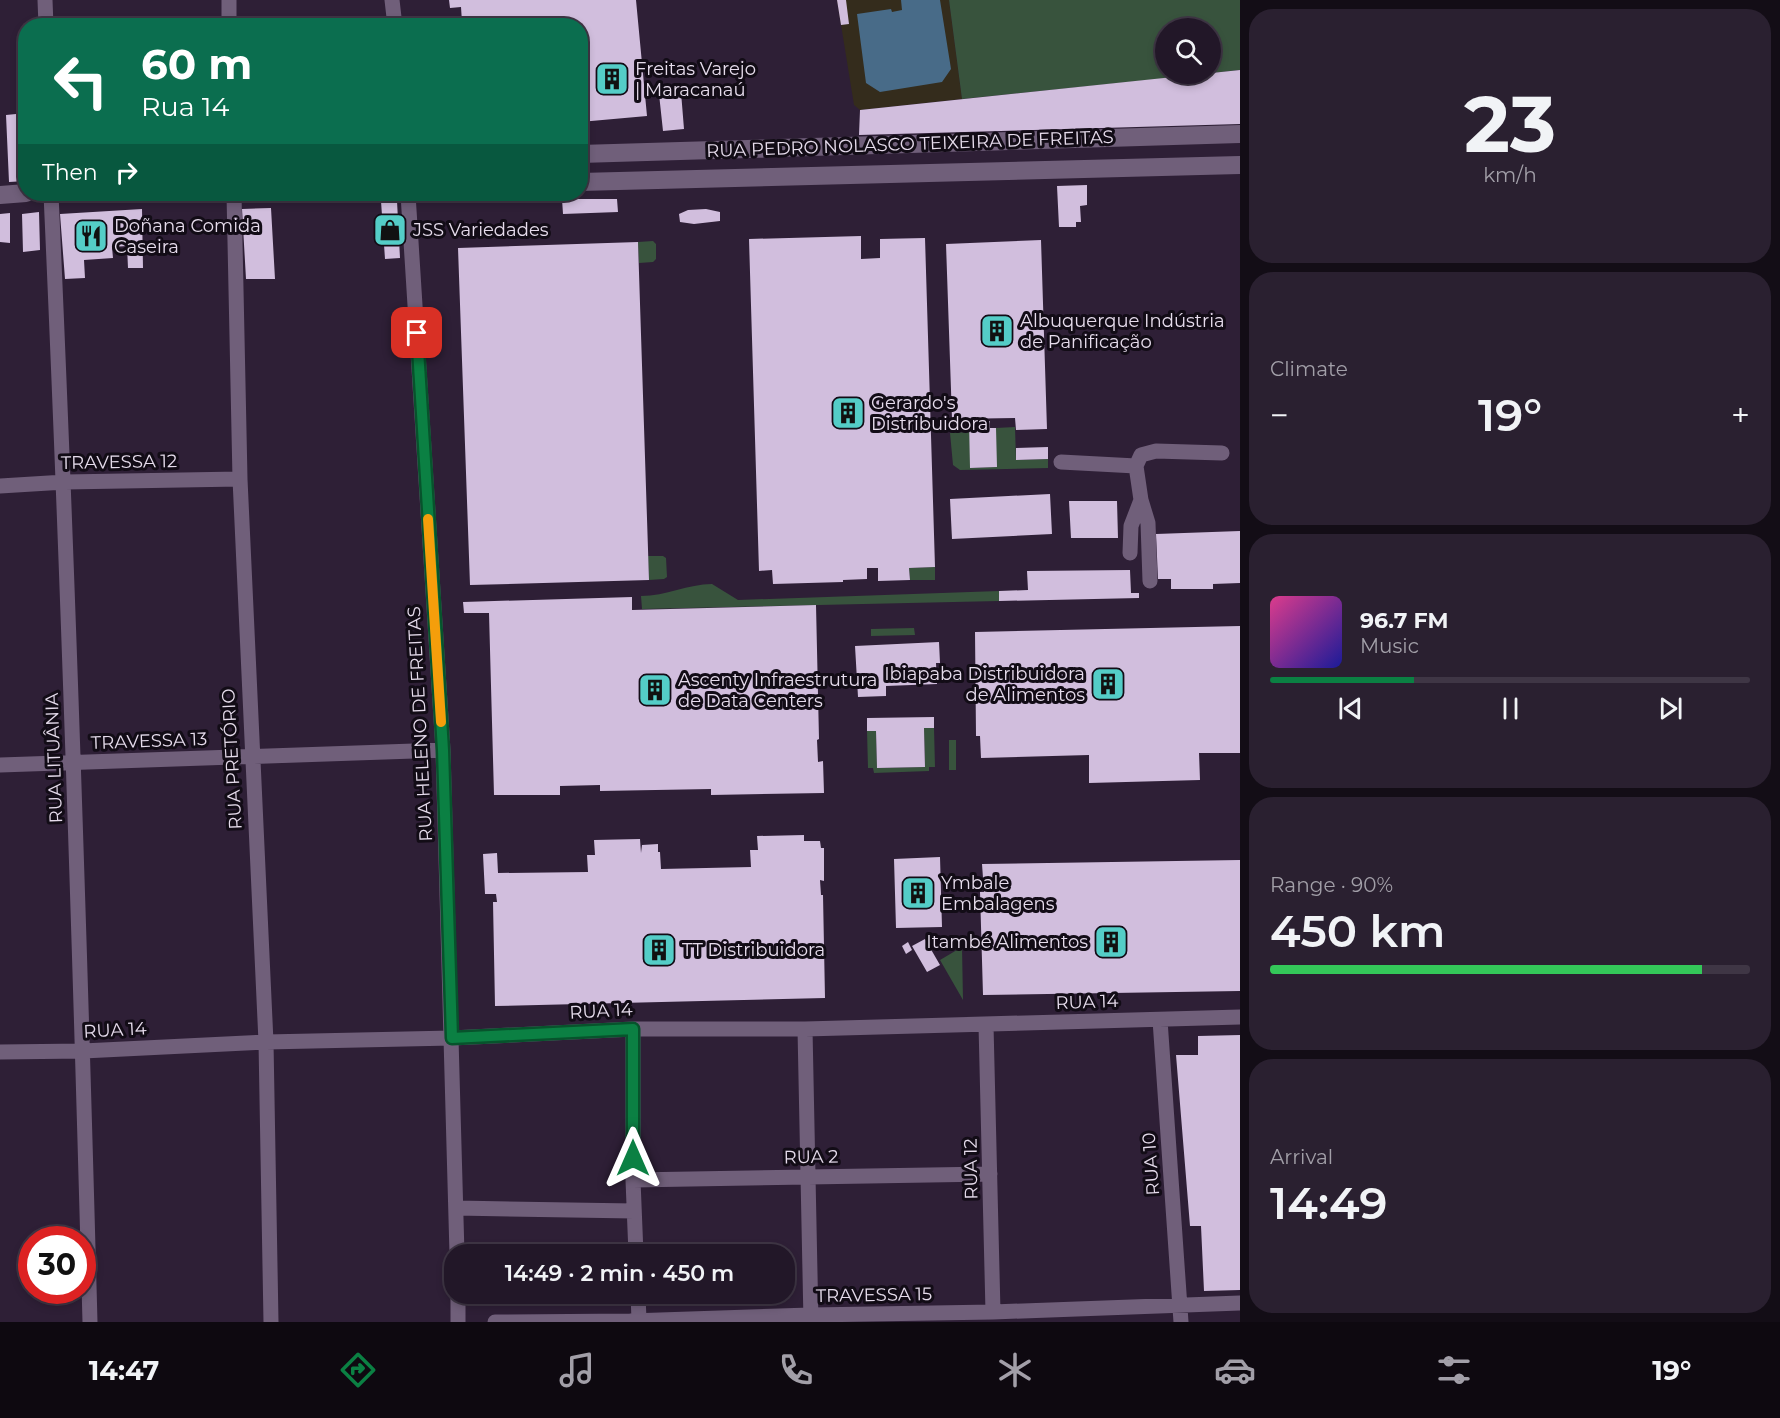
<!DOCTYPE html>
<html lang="en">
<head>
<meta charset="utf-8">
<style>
	:root { --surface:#221728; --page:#2a2030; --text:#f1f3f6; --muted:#a29fa8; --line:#3f3645; --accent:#0b8043 }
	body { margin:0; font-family:Montserrat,sans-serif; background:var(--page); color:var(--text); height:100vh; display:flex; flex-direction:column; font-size:22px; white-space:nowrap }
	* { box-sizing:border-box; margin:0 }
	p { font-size:20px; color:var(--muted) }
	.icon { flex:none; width:33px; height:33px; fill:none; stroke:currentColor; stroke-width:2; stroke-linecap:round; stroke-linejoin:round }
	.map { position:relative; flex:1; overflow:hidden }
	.details { display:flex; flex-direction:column; gap:9px; padding:9px; background:#130d16; width:540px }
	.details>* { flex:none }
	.guide { position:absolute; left:18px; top:18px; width:570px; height:183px; border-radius:24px; box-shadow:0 3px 9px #0003,0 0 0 2px var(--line); background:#0b6e4f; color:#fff; overflow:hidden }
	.buttons { position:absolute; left:1155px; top:18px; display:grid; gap:12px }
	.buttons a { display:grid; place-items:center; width:66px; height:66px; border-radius:50%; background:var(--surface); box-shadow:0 3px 9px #0003,0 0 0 2px var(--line); font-size:30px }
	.speed { position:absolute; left:18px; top:1226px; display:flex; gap:12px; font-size:30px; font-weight:700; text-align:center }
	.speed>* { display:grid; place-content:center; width:78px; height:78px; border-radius:50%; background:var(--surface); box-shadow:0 3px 9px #0003,0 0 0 2px var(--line); line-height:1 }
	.speed .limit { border:9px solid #d22; background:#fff; color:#111 }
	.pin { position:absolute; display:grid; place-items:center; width:51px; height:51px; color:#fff; margin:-26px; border-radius:12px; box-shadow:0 3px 9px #0006 }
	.me { position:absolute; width:66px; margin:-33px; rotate:0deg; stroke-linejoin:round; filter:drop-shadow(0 0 4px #0008) }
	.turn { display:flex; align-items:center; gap:21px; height:126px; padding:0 24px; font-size:27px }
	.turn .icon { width:78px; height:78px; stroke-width:2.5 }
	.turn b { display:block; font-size:42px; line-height:51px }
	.then { display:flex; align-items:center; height:57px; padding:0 24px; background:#0003; gap:12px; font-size:22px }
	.big { font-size:45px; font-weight:600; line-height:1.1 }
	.details .tile { flex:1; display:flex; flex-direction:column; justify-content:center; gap:9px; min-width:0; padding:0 21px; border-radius:24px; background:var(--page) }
	.details .dial { align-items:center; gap:0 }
	.dial b { font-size:78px; line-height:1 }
	.song { display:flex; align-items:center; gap:18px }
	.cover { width:72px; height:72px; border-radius:9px; background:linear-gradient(135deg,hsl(330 70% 55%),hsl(240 70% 35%)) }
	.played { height:6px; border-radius:3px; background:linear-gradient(90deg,var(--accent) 30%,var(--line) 30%) }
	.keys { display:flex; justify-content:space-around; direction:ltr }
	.heat { display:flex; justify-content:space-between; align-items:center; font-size:33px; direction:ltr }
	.charge { height:9px; border-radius:4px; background:linear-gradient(90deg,#34c759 90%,var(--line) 0) }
	.trip { position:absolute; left:444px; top:1244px; width:351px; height:60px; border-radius:24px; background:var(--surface); box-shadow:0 3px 9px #0003,0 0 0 2px var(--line); font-weight:600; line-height:60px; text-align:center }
	.tabs { display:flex; height:96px; justify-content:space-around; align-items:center; background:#0e0910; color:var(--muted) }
	.tabs .icon { width:42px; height:42px }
	.tabs .on { color:var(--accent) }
	.tabs b { font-size:27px; color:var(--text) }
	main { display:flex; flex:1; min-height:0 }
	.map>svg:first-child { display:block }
	.industrial { fill:#342c1c }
	.green { fill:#38533d }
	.water { fill:#486b88 }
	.building { fill:#d1bedd }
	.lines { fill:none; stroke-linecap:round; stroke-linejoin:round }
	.minor { stroke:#705f7a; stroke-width:15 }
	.secondary { stroke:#705f7a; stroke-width:18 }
	.route-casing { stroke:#07532c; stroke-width:15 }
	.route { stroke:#0b8043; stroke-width:10 }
	.slow { stroke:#f59e0b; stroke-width:10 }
	.labels { text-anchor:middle; stroke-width:6; stroke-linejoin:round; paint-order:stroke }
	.poi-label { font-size:18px; fill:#e6dcec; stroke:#120c16; text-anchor:start }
	.street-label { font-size:18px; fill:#e6dcec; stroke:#120c16 }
</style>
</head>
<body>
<main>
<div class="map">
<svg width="1240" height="1322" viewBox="0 0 1240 1322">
	<rect width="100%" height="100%" fill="#2e1f36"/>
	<!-- industrial -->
	<path class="industrial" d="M837,0H949L962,99L860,110L854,105Z"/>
	<!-- green -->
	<path class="green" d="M949,0H1240V70L1211,73L1210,28H1166V74H1208L962,99Z
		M653,241L656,244V259L653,262L639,263L638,242Z
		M1015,427L1016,460L1048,459V468L960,470L953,465L950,433L970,432V468L996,467V428Z
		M648,556H663L666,558L667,577L664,579L649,580Z
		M935,567V580H910L909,568Z
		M712,584L738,600L999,591V601L642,609L641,596C666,596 688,584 712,584Z
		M914,628L915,635L871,636V629Z
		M924,728H934L935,767H929V771L874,773L873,768H868L867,731H876L877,768L925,767Z
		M949,740H956V770H949Z
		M962,947L963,1000L940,960Z"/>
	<!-- water -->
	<path class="water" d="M901,0H940L951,69L942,82L880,92L866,83L857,14L891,9L892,12L902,10Z"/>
	<!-- building -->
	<path class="building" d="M449,0H636L647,116L580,122V26H499V18L462,22L461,7L450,8Z
		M837,0H846L849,24L841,25Z
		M1240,70V124L859,135L860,110Z
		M681,92L684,129L663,131L659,94Z
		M26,113V181L9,182L6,115Z
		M1087,185V205L1080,206L1081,222H1076V227H1059L1057,186Z
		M562,199H617L618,212L563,214Z
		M381,201H397L400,258L385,259Z
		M271,208L275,279H246L242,209Z
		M142,209L143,268H128L127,246L112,247L113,258L84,260L85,278L65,279L60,214Z
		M706,209L720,212V221L694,224L680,222L679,214L688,210Z
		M39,212L40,250L23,252L22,214Z
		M10,213V243L0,242V214Z
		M861,236V259L880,258V239L925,238L935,567L909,568L910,580L878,581V568H867V579L843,580V582L773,584L772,570L759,571L749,239Z
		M1041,240L1047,429L1016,430L1015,418L952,419L946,244Z
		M638,242L649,580L470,585L458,248Z
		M990,421V428H996L997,467L970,468L969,422Z
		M1048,447V459L1016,460V448Z
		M1050,494L1052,534L952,539L950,499Z
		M1069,501H1117L1118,538H1071Z
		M1240,531V583L1213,584V589H1171V579H1158L1156,534Z
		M1130,570L1131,593H1139V598L999,601V591L1028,590L1027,571Z
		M632,597V610L816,605L819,739L817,740L818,762L823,761L824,793L711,795V789L600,791V785L560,786V795H494L489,613H464L463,602Z
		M1240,626V753H1199L1200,780L1089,783V755L981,758L980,736H976L975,632Z
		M939,642L940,663H936L937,684L886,686V696L858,697L855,646Z
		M934,717V728H924L925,767L877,768L876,731H867V718Z
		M804,835V841H820L821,848H824V881L820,880L821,895H823L825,998L495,1006L493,902H497L496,894H485L483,854L497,853L498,873L588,872L587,855H595L594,840L640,839L641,853L642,845L658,844V852H660L661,869L751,867L750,850H758L757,836Z
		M940,857L942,927L896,928L894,859Z
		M1240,860V991L983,995L980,892H984L982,864Z
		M925,939L940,965L927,972L912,946Z
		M908,942L912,950L906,954L902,946Z
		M1240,1035V1290L1204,1291L1201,1226H1190L1176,1055H1198V1036Z"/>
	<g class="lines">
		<!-- minor -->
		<path class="minor" d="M45,0L46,26
			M229,0V26
			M392,0L395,26
			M51,194C68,570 80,946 90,1322
			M234,194L240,479L266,1042L271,1322
			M408,194L443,750L457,1254
			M1061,462L1136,466L1141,455L1156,451L1222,453
			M1136,466L1141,500L1148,523L1150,581
			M0,486L65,482L240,479
			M1130,553L1131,526L1141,500
			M0,765L443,750
			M1160,1020L1181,1322
			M986,1025L993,1312
			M633,1029V1180L636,1254
			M805,1029L811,1322
			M0,1052L83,1051L266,1042L452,1038L633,1029H805L1240,1017
			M633,1180L990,1174
			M456,1208L634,1211
			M458,1293V1322
			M638,1293L639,1321
			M495,1322L630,1321L811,1315L993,1312L1240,1303"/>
		<!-- secondary -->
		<path class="secondary" d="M580,154L1240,134
			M580,182L1240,165
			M0,195L26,193"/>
	</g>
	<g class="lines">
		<!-- route casing -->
		<g class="route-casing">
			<path id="route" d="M417,333L443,750L452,1038L633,1029V1158"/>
		</g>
		<!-- route -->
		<use href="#route" class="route"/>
		<!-- slow -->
		<path class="slow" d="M428,519L441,722"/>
	</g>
	<!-- icons -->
	<defs>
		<g id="building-square" transform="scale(1.725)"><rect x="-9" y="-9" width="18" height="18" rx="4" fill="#54cdc7" stroke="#120c16"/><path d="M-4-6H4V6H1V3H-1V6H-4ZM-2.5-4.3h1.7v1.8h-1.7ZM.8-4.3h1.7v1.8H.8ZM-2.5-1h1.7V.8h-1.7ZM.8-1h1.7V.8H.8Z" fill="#111"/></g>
		<g id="shop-square" transform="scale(1.725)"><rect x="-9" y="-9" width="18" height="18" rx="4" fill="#54cdc7" stroke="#120c16"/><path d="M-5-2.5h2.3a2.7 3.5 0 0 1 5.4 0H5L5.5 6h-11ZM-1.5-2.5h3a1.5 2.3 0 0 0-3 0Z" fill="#111"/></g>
		<g id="restaurant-square" transform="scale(1.725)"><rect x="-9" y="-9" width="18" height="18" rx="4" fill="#54cdc7" stroke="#120c16"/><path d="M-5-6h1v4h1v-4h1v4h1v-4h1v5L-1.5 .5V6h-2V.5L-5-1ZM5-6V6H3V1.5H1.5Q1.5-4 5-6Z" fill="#111"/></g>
	</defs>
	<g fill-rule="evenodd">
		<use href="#building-square" x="612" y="79"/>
		<use href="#shop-square" x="390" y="230"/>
		<use href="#restaurant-square" x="91" y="236"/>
		<use href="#building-square" x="997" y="331"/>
		<use href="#building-square" x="848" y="413"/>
		<use href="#building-square" x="1108" y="684"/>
		<use href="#building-square" x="655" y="690"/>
		<use href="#building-square" x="918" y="893"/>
		<use href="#building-square" x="1111" y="942"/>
		<use href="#building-square" x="659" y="950"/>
	</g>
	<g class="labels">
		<!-- poi labels -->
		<g class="poi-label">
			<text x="635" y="75">Freitas Varejo<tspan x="635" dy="21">| Maracanaú</tspan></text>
			<text x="114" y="232">Doñana Comida<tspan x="114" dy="21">Caseira</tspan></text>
			<text x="413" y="236">JSS Variedades</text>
			<text x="1020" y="327">Albuquerque Indústria<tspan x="1020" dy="21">de Panificação</tspan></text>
			<text x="871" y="409">Gerardo's<tspan x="871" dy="21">Distribuidora</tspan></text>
			<text x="1085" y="680" text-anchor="end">Ibiapaba Distribuidora<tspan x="1085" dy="21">de Alimentos</tspan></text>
			<text x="678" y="686">Ascenty Infraestrutura<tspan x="678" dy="21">de Data Centers</tspan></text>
			<text x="941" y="889">Ymbale<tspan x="941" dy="21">Embalagens</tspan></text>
			<text x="1088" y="948" text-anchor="end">Itambé Alimentos</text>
			<text x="682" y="956">TT Distribuidora</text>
		</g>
		<!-- street labels -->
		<g class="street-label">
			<text transform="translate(910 144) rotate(-2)" y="6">RUA PEDRO NOLASCO TEIXEIRA DE FREITAS</text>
			<text transform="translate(119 462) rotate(-1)" y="6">TRAVESSA 12</text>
			<text transform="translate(420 724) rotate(-93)" y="6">RUA HELENO DE FREITAS</text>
			<text transform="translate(149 741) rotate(-2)" y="6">TRAVESSA 13</text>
			<text transform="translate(54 758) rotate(-92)" y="6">RUA LITUÂNIA</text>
			<text transform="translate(232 759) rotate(-93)" y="6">RUA PRETÓRIO</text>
			<text transform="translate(1087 1002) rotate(-2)" y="6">RUA 14</text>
			<text transform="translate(601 1011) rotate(-3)" y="6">RUA 14</text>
			<text transform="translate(115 1030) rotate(-3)" y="6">RUA 14</text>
			<text transform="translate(811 1157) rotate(-1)" y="6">RUA 2</text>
			<text transform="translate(1151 1164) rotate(-94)" y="6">RUA 10</text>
			<text transform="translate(971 1169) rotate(-91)" y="6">RUA 12</text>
			<text transform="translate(874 1295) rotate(-1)" y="6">TRAVESSA 15</text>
		</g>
	</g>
</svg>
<div class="buttons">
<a><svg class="icon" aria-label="search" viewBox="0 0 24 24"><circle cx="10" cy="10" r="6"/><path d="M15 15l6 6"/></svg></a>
</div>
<div class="speed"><div class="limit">30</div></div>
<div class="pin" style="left:417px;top:333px;background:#d93025"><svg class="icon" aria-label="arrive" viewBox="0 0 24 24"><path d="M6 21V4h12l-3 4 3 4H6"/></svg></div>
<svg class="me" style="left:633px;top:1158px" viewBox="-20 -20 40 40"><path d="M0-17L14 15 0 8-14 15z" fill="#0b8043" stroke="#fff" stroke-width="4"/></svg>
<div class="trip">14:49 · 2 min · 450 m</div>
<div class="guide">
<div class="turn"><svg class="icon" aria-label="left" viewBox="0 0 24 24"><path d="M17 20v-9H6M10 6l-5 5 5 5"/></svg><div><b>60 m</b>Rua 14</div></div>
<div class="then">Then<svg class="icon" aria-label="right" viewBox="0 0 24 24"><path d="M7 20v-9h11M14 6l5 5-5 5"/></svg></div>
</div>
</div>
<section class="details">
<div class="tile dial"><b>23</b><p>km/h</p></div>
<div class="tile"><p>Climate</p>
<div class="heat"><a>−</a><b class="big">19°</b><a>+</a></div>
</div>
<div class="tile">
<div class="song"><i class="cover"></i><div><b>96.7 FM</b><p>Music</p></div></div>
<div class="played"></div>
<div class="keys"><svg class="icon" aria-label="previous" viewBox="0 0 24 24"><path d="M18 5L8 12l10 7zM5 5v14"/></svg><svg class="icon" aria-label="pause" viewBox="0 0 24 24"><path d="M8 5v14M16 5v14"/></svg><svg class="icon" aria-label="next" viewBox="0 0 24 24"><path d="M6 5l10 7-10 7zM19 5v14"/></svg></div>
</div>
<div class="tile"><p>Range · 90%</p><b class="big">450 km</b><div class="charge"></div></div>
<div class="tile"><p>Arrival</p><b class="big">14:49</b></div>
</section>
</main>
<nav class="tabs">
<b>14:47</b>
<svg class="icon on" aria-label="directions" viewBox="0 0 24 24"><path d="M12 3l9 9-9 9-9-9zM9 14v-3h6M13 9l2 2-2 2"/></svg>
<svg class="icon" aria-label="music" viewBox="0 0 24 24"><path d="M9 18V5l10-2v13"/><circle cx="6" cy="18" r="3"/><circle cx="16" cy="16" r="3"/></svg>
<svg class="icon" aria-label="phone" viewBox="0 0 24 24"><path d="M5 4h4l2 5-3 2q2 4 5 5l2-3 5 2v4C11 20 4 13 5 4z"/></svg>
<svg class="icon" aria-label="climate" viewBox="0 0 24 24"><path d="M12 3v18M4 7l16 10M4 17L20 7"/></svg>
<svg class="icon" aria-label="car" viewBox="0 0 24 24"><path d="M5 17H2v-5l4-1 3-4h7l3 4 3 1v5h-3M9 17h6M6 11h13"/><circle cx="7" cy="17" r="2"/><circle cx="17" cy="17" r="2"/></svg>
<svg class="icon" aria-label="filters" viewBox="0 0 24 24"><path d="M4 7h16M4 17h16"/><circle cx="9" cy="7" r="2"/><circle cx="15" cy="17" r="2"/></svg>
<b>19°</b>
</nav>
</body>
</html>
